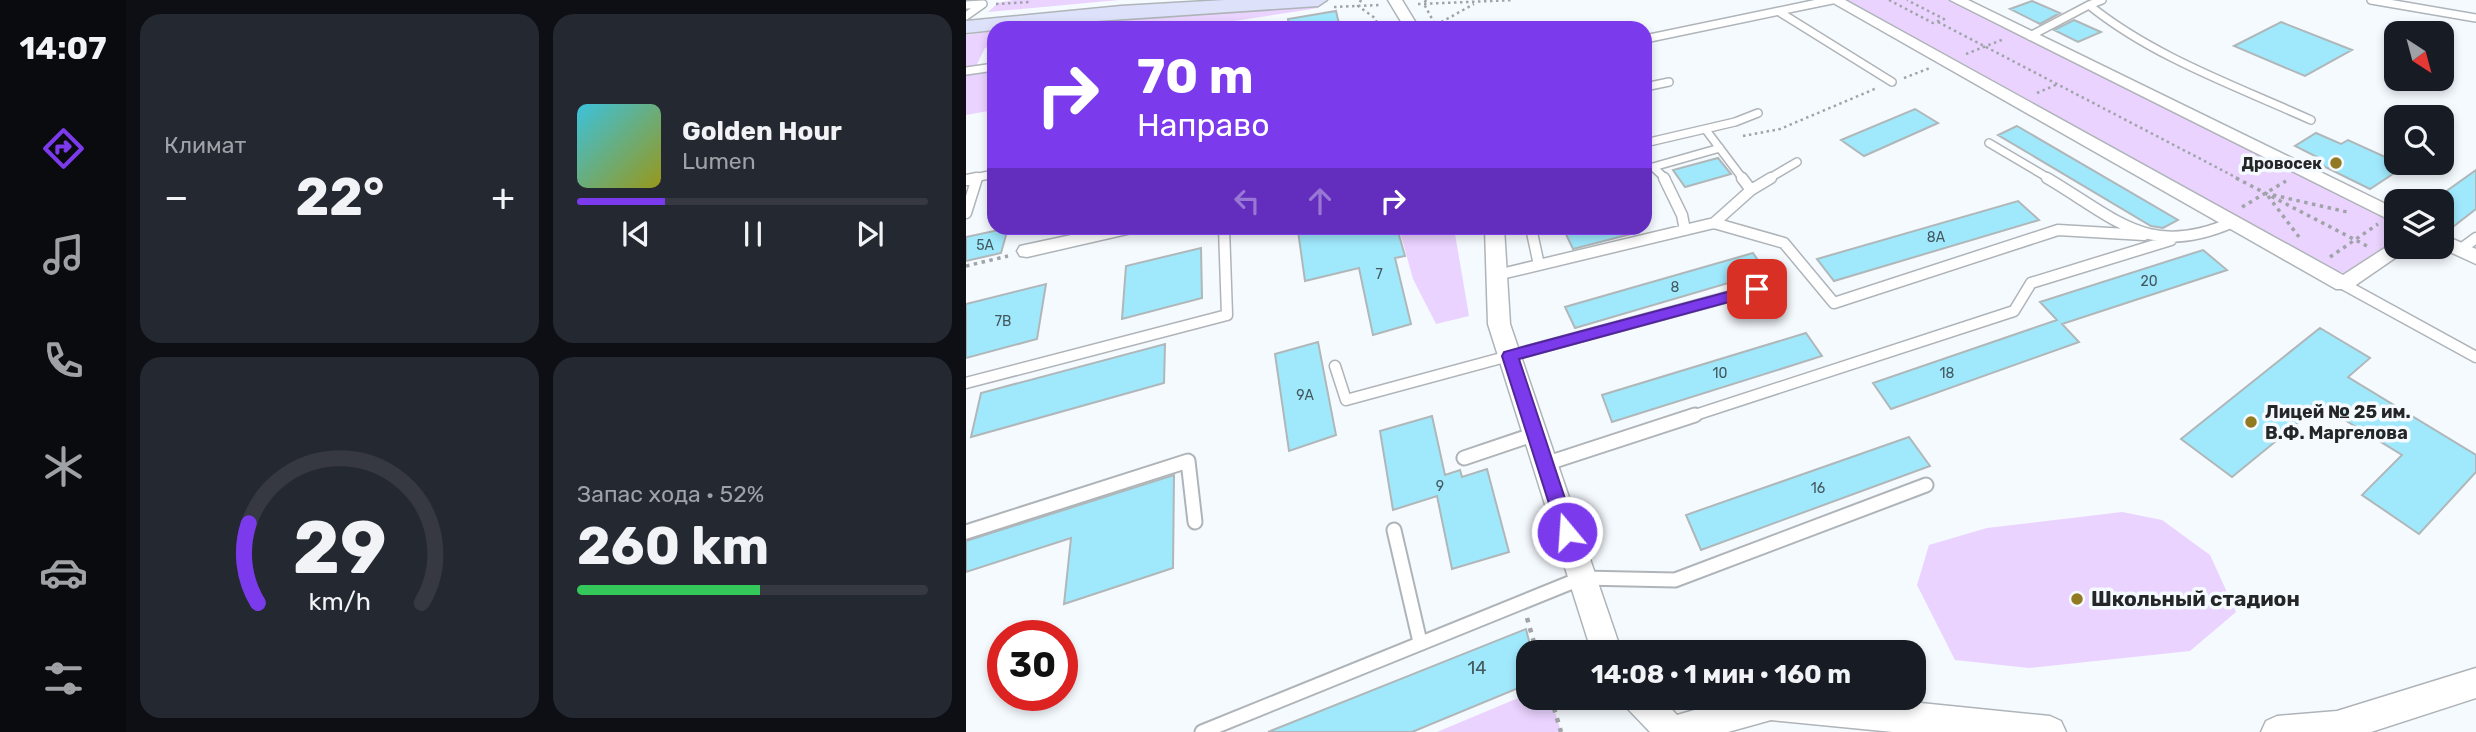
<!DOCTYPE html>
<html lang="ru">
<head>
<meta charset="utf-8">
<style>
	:root { --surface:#171b24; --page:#242831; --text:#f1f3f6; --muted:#9ea1a6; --line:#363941; --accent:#7c3aed }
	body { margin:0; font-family:Rubik,sans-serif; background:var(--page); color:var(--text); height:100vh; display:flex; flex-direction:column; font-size:26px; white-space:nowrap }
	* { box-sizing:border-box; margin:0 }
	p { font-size:23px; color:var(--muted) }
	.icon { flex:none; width:38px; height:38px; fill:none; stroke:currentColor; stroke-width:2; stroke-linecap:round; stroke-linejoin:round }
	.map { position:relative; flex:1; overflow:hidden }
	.panel { display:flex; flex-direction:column; gap:14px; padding:14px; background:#0d0f14; width:840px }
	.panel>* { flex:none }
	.hud { position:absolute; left:21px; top:21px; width:665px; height:214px; border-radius:21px; box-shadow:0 4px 10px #0003; background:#7c3aed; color:#fff; overflow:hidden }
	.needle { width:46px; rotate:144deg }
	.controls { position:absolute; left:1418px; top:21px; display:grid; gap:14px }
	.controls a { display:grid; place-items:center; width:70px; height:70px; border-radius:14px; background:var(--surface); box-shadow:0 4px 10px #0003; font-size:35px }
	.speed { position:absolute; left:21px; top:620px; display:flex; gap:14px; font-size:35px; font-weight:700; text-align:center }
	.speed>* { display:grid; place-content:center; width:91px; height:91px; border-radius:50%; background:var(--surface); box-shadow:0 4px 10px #0003; line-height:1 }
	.speed .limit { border:10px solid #d22; background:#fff; color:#111 }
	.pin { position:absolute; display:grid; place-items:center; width:60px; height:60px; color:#fff; margin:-30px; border-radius:14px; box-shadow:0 4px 10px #0006 }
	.me { position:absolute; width:77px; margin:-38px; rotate:342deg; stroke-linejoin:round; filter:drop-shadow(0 0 5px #0008) }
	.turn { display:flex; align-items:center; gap:24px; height:147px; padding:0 35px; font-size:32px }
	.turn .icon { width:91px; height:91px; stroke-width:2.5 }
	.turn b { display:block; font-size:49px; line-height:60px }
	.lanes { display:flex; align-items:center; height:66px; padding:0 35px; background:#0003; justify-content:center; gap:35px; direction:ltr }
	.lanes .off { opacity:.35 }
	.big { font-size:52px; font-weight:700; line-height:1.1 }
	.panel .widget { flex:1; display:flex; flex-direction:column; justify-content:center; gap:10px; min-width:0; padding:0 24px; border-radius:21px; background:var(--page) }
	.panel .dial { align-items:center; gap:0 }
	.dial svg { height:182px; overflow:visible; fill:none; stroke:var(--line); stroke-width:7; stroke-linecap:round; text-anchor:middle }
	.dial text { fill:var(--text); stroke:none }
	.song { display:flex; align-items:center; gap:21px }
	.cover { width:84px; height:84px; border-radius:10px; background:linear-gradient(135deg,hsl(190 70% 55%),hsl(60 70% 35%)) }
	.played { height:7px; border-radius:4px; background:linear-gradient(90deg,var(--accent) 25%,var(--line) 25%) }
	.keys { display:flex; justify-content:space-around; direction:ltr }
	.heat { display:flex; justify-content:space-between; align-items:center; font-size:38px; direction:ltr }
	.charge { height:10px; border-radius:5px; background:linear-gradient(90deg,#34c759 52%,var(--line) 0) }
	.panel .tiles { flex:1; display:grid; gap:14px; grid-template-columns:repeat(2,1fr) }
	.trip { position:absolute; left:550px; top:640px; width:410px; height:70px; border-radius:21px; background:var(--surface); box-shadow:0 4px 10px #0003; font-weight:700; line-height:70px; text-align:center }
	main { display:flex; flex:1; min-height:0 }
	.menu { display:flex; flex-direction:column; width:126px; justify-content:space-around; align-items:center; background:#090b0e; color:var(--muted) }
	.menu .icon { width:49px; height:49px }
	.menu .active { color:var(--accent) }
	.menu b { font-size:32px; color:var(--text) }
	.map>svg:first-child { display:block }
	.green { fill:#ead3ff }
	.building { fill:#a0e9fd; stroke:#b0b7b9; stroke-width:2 }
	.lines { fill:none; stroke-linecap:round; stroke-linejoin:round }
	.service-far2-casing { stroke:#afb4b9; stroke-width:10 }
	.service-far1-casing { stroke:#afb4b9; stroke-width:13 }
	.service-casing { stroke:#afb4b9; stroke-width:17 }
	.minor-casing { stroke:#afb4b9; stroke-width:3 }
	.secondary-casing { stroke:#afb4b9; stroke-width:3 }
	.path-far2 { stroke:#a0a4a8; stroke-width:2.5; stroke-dasharray:2.5 3.5; stroke-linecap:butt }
	.path-far1 { stroke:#a0a4a8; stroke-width:3.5; stroke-dasharray:3.5 4.5; stroke-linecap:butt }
	.path { stroke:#a0a4a8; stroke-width:4.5; stroke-dasharray:4.5 6; stroke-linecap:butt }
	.service-far2 { stroke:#fff; stroke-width:7 }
	.service-far1 { stroke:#fff; stroke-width:10 }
	.service { stroke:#fff; stroke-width:13 }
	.minor { fill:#fff; fill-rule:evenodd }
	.secondary { fill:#dee1fa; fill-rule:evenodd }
	.route { fill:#7c3aed; stroke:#51269a; stroke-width:2 }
	.poi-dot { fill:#917a21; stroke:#f5faff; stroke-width:2.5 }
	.labels { text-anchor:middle; stroke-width:7; stroke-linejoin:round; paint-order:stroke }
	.number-label { font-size:14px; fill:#43575d }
	.far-poi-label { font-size:16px; font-weight:bold; fill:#242628; stroke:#f5faff; text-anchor:end }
	.poi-label { font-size:18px; font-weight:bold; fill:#242628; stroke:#f5faff; text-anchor:start }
	.near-number-label { font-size:18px; fill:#43575d }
	.near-poi-label { font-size:21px; font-weight:bold; fill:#242628; stroke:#f5faff; text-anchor:start }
</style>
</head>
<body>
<main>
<nav class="menu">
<b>14:07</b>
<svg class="icon active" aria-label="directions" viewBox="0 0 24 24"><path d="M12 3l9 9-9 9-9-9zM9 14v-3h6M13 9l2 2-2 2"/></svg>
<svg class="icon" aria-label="music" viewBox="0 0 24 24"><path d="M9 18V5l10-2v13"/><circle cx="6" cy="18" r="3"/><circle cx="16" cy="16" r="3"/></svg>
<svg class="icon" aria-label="phone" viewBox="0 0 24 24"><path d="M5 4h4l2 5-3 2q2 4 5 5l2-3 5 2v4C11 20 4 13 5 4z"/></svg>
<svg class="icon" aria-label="climate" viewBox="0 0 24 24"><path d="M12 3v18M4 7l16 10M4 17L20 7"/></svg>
<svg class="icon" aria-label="car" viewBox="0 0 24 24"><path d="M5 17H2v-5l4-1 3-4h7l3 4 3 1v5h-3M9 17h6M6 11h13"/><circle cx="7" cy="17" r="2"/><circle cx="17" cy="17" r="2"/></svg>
<svg class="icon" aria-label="filters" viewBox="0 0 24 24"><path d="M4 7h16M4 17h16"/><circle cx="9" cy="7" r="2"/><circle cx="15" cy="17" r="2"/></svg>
</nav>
<section class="panel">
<div class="tiles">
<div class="widget"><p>Климат</p>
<div class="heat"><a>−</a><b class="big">22°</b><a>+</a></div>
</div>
<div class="widget">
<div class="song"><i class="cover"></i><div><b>Golden Hour</b><p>Lumen</p></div></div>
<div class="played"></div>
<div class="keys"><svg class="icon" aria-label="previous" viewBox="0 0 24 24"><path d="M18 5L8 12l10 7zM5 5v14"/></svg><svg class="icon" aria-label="pause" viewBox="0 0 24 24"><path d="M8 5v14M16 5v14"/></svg><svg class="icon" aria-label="next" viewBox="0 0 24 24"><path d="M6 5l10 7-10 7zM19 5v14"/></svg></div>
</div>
<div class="widget dial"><svg viewBox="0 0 100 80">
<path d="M14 69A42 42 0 1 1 86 69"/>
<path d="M14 69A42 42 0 0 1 10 34" stroke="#7c3aed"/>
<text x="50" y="56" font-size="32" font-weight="700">29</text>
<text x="50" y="72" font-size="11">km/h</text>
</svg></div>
<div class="widget"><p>Запас хода · 52%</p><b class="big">260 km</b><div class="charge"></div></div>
</div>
</section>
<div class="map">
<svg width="1510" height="732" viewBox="0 0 1510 732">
	<rect width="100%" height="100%" fill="#f5faff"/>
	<!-- green -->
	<path class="green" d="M47,0H153L22,12L32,3Z
		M878,0H983L1430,222V239L1378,273L1357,267Z
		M354,5L352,8L223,28H186V22L146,28H57L223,12Z
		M28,31V46L19,48L8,70L28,68V110L0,115V35Z
		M433,228H488L503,316L470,324L447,279Z
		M1156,512L1196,520L1244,555L1270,612L1224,651L1063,668L989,660L951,585L963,545L1021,528Z
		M562,694V698H585L595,732H471Z"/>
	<!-- building -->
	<path class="building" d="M1066,1L1094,13L1074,24L1044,9Z
		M370,11L374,28H323L322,19Z
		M1108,20L1135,32L1112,42L1088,30Z
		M1315,22L1386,50L1339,76L1268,46Z
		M949,109L972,123L898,156L875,140Z
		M1051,126L1212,220L1197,228L1185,226L1032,135Z
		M1350,133L1375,144L1382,140L1439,166L1404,189L1347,161L1353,158L1329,146Z
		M752,158L765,174L719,187L707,170Z
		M1510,170V209L1488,226L1475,219V195Z
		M1052,201L1073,220L868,281L851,259Z
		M42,228L35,253L0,261V237Z
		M346,228H431L439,256L429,258L445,324L407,335L393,268L339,281L332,231Z
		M597,228H669V233L607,249Z
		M235,248L236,298L156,319L160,266Z
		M1237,250L1261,270L1096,324L1113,342L925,409L907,383L1091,320L1074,302Z
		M787,253L800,272L609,328L599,307Z
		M80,284L71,339L0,358V304Z
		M1354,328L1404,358L1382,377L1510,455V472L1453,534L1396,495L1436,455L1354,405L1266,477L1215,439Z
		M840,333L856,356L646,422L636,395Z
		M352,342L370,435L323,451L309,354Z
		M199,344L198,383L5,437L15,393Z
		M466,416L479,475L494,470L496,477L521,469L543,552L486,569L471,496L427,510L414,431Z
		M943,437L964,466L735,550L720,515Z
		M208,475L207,568L98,604L105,538L0,572V541Z
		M560,629L566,653H562V684L446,732H302Z"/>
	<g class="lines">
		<!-- service-far2 casing -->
		<g class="service-far2-casing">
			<path id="service-far2" d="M1136,0L1123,5C1187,57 1270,86 1345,120
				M1405,0L1510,18
				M0,5L17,4L0,16
				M815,13L926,82
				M1064,36L1123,5
				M679,39L866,0
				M0,71L28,67
				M679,87L703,82
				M740,130L777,179
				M679,143L769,122L792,113
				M1023,143L1084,179
				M679,167H687L700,179
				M687,167L754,148
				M3,179L28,174
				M802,179L831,162"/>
		</g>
		<!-- service-far1 casing -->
		<g class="service-far1-casing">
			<path id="service-far1" d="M698,178L716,215L719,230
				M776,178L785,190L748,223L818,243L868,303L1092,230L1178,235
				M1081,178C1152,220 1183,259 1267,222
				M0,180L11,178
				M785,190L805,178
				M0,213L11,178
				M565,228L573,265
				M1495,249L1510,238
				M531,275L748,223
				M1377,284L1510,357
				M369,366L380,400L791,289
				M0,383L261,315L258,228
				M723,417L1048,311L1065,283L1205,240"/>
		</g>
		<!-- service casing -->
		<g class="service-casing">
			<path id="service" d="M498,458L569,434
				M579,464L729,415
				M428,530L454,642
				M0,532L222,461L229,522
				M236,732L616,578L709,580L960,485"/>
		</g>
		<!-- minor casing -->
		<g class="minor-casing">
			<path id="minor" d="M422,0H436L453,28H439Z
				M862,0H879L1377,275L1428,242L1430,247H1445L1384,289H1370Z
				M984,0H1002L1430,209V223Z
				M138,228H173L170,232L61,257L54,256L51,251L54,246Z
				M519,228H538L544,324L656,653H626L522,324Z
				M1475,234L1510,249V264L1473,247H1475Z
				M1510,668V698L1405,732H1295L1300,721L1311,716L1371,711Z
				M658,698H695L711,715L770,698H905L1084,716L1095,721L1100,732H927L805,720L762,732H684L662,709Z"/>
		</g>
		<!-- secondary casing -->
		<g class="secondary-casing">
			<path id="secondary" d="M259,0H361L352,6L28,28V30L0,33V21L155,6Z"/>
		</g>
		<!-- path-far2 -->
		<path class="path-far2" d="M395,0L392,6L409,18L413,28
			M460,0L458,4L471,28
			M923,0L967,23L978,19L941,0
			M30,4L64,2
			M452,4L548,0
			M368,7L413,5
			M972,22L1273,179
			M470,25L508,4
			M1000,54L1038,39
			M938,78L964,68
			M1071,93L1092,84
			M777,136L814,129L911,88"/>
		<!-- path-far1 -->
		<path class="path-far1" d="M1270,178L1401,246
			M1307,195L1381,212
			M1302,196L1333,237
			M1276,207L1320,181
			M1364,257L1412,224
			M0,266L42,256"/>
		<!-- path -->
		<path class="path" d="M561,618L571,653
			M585,698L595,732"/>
		<!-- service-far2 -->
		<use href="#service-far2" class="service-far2"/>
		<!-- service-far1 -->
		<use href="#service-far1" class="service-far1"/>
		<!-- service -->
		<use href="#service" class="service"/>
		<!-- minor -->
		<use href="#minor" class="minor"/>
		<!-- secondary -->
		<use href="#secondary" class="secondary"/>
	</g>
	<!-- route -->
	<path class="route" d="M791,284L798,289L796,293L553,359L610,532L608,538L601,540L594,538L536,356L538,352Z"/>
	<!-- markers -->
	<g class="poi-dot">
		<circle cx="1370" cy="163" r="7"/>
		<circle cx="1285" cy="422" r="7"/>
		<circle cx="1111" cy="599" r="7"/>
	</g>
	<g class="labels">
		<!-- number labels -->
		<g class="number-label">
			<text x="970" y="242">8А</text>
			<text x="19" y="250">5А</text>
			<text x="413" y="279">7</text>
			<text x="1183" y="286">20</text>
			<text x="709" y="292">8</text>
			<text x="37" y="326">7В</text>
			<text x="754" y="378">10</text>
			<text x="981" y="378">18</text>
			<text x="339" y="400">9А</text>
			<text x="474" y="491">9</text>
			<text x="852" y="493">16</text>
		</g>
		<!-- far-poi labels -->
		<g class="far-poi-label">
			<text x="1356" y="169">Дровосек</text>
		</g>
		<!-- poi labels -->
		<g class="poi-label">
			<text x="1299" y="418">Лицей № 25 им.<tspan x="1299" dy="21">В.Ф. Маргелова</tspan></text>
		</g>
		<!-- near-number labels -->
		<g class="near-number-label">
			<text x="511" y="674">14</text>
		</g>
		<!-- near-poi labels -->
		<g class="near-poi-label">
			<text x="1125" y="606">Школьный стадион</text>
		</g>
	</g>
</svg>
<div class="controls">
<a><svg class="needle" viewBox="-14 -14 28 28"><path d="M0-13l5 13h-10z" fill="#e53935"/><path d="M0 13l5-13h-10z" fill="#9ea1a6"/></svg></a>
<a><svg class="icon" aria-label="search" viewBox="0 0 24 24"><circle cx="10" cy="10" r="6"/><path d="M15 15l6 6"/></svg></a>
<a><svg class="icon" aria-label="layers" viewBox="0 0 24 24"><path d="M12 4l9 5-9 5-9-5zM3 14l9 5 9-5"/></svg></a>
</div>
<div class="speed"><div class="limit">30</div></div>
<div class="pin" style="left:791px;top:289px;background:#d93025"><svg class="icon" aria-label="arrive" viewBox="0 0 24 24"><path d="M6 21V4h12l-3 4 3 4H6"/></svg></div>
<svg class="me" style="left:601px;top:532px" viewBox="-20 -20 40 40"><circle r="17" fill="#7c3aed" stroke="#fff" stroke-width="3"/><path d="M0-11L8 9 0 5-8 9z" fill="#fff"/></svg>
<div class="trip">14:08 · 1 мин · 160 m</div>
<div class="hud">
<div class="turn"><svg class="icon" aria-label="right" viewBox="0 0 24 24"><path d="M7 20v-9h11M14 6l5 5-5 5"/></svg><div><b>70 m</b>Направо</div></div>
<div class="lanes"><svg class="icon off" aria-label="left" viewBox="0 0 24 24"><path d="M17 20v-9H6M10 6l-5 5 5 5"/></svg><svg class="icon off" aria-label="ahead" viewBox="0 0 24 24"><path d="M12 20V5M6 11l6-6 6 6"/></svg><svg class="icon" aria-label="right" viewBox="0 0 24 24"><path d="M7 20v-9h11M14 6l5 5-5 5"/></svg></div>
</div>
</div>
</main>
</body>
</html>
